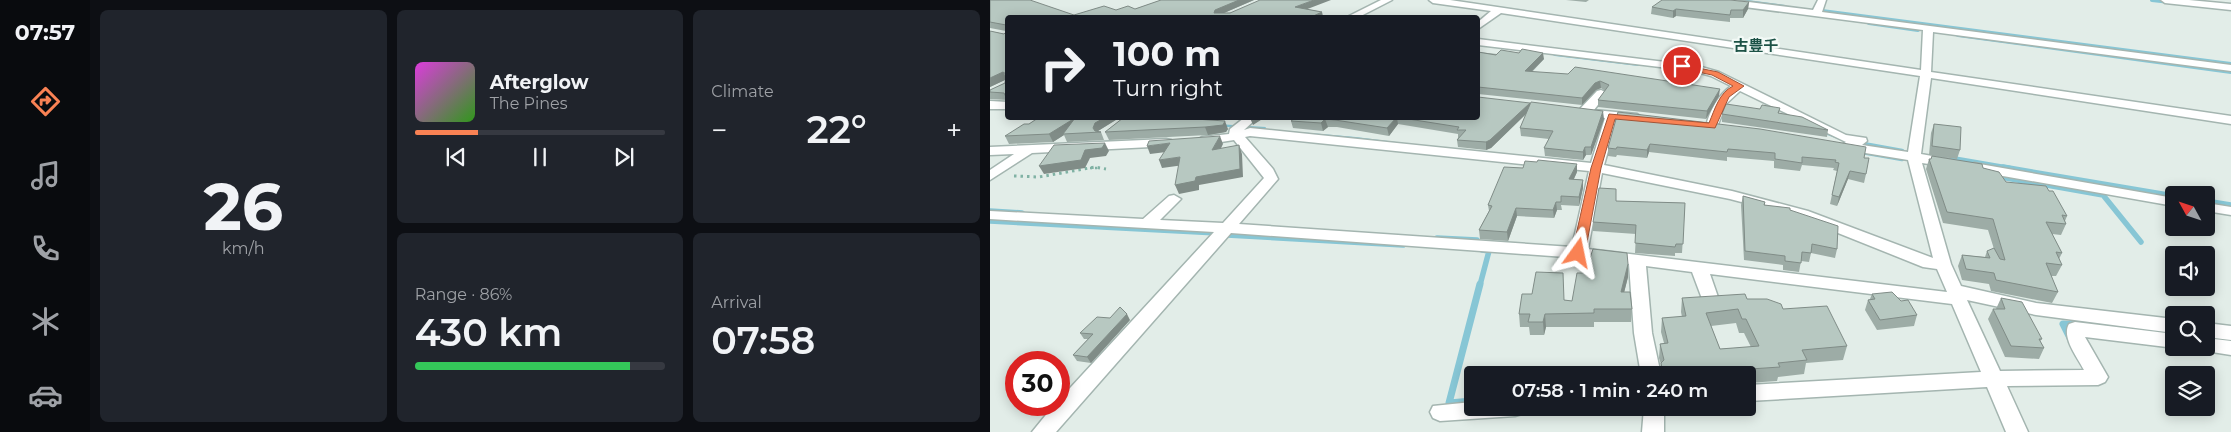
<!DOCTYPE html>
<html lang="en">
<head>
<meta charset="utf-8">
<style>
	:root { --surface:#171b24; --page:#20242c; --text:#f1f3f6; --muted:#9ea1a6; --line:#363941; --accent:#f98254 }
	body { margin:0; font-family:Montserrat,"Noto Sans JP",sans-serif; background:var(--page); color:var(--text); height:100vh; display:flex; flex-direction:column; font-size:19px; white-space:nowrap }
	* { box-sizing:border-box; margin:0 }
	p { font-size:16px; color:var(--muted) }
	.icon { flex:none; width:28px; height:28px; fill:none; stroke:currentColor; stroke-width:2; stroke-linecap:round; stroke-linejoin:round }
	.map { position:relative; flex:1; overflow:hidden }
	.side { display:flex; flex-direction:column; gap:10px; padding:10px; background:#0d0f14; width:900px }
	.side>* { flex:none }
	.banner { position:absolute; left:15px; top:15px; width:475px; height:105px; border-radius:5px; box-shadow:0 2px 12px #0003; background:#171b24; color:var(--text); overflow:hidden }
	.needle { width:32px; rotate:310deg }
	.controls { position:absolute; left:1175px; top:186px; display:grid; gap:10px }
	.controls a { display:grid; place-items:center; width:50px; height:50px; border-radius:5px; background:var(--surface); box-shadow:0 2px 12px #0003; font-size:25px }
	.speed { position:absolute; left:15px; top:351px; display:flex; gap:10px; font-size:25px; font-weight:700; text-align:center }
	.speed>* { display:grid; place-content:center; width:65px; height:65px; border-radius:50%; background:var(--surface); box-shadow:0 2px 12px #0003; line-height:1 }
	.speed .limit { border:8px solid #d22; background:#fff; color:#111 }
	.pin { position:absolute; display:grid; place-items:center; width:42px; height:42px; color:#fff; margin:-21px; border:2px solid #fff; border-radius:50%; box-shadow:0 1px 5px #0007 }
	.me { position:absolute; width:55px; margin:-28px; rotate:12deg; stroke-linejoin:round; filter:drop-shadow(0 0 4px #0008) }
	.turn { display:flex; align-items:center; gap:18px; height:105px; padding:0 25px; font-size:22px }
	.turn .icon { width:65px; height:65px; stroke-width:2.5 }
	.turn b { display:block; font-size:35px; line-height:42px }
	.big { font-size:38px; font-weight:600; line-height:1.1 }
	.side .widget { flex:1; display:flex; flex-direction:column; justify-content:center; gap:8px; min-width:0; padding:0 18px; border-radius:8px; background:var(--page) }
	.side .dial { align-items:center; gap:0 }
	.dial b { font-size:65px; line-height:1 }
	.song { display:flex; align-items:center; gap:15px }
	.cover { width:60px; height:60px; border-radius:8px; background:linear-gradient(135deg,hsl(300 70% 55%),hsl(110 70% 35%)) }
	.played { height:5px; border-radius:2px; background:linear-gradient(90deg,var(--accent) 25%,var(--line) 25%) }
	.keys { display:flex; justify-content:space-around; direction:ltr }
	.heat { display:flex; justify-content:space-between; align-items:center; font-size:28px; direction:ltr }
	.charge { height:8px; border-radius:4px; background:linear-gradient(90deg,#34c759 86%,var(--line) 0) }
	.side .tiles { flex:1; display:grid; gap:10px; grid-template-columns:repeat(3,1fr) }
	.widget:first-child { grid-row:span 2 }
	.trip { position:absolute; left:474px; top:366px; width:292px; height:50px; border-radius:5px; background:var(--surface); box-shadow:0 2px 12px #0003; font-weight:600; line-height:50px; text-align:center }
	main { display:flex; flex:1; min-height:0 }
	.menu { display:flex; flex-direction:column; width:90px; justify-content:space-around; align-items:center; background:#090b0e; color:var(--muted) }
	.menu .icon { width:35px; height:35px }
	.menu .selected { color:var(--accent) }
	.menu b { font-size:22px; color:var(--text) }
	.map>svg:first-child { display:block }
	.water { fill:#87c6d5 }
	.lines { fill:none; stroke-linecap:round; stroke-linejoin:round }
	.stream-far3 { stroke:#87c6d5; stroke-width:4 }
	.stream-far2 { stroke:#87c6d5; stroke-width:4.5 }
	.stream-far1 { stroke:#87c6d5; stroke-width:5.5 }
	.stream { stroke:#87c6d5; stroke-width:7 }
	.minor-casing { stroke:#a4b5b0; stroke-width:3 }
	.path-far1 { stroke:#80b2a4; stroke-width:2.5; stroke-dasharray:2 3; stroke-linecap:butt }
	.path { stroke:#80b2a4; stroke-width:3; stroke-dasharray:2.5 4; stroke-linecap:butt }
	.minor { fill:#fff; fill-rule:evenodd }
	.wall { fill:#9daca6; fill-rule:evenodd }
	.shaded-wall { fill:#808c87 }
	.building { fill:#b7c8c1; stroke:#808c87; fill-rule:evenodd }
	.route { fill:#f98254; stroke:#a25437 }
	.labels { text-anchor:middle; stroke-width:4.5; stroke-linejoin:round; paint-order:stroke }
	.far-quarter-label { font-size:15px; font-weight:bold; fill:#1c5246; stroke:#f2f9f6 }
</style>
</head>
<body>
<main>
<nav class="menu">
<b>07:57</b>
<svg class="icon selected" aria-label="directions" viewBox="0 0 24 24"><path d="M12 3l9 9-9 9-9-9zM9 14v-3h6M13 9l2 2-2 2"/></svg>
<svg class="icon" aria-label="music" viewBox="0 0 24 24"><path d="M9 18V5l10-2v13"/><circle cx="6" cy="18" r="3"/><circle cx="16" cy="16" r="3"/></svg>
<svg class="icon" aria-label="phone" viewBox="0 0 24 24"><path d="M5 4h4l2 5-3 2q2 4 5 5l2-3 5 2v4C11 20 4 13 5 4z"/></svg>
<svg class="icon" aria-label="climate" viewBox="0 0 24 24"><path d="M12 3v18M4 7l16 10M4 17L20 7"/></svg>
<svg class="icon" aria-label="car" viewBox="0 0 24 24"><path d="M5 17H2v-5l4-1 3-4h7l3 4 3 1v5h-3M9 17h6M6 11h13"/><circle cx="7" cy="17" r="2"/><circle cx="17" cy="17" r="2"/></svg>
</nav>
<section class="side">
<div class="tiles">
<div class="widget dial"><b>26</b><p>km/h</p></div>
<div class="widget">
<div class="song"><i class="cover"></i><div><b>Afterglow</b><p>The Pines</p></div></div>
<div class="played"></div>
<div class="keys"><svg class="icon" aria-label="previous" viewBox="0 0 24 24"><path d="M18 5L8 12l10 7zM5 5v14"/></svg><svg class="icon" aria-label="pause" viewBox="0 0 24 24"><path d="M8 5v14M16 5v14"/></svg><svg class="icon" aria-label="next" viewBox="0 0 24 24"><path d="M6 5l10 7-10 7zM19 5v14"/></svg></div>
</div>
<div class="widget"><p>Climate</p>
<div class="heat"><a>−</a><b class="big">22°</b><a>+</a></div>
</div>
<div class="widget"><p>Range · 86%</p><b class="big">430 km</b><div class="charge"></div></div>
<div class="widget"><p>Arrival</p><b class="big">07:58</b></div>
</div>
</section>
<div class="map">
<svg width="1241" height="432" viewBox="0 0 1241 432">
	<rect width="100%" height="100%" fill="#e2ede8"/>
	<!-- water -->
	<path class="water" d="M130,118L276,127L275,129L366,137L549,160L343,136Z"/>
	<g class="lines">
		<!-- stream-far3 -->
		<path class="stream-far3" d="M743,0L795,7
			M1162,0L1180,2
			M832,11L1241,64
			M879,23L928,30
			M968,35L1241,72
			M565,54L648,64"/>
		<!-- stream-far2 -->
		<path class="stream-far2" d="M833,131L859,141
			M868,143L912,151
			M872,152L912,159
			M962,158L1020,168"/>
		<!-- stream-far1 -->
		<path class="stream-far1" d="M1013,167L1184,196
			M1005,176L1113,195L1151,242
			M1216,201L1241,205
			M0,211L32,213
			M0,221L227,233
			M237,235L413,245
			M447,238L487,240
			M490,285L499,251L492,250"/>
		<!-- stream -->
		<path class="stream" d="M1080,338L1073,324L1085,325
			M482,401L459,403L490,284"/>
		<!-- minor casing -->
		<g class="minor-casing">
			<path id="minor" d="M391,0H402L367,18H355Z
				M439,0H460L931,70L933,30L723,3L719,0H743L823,10L828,0H836L832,12L1241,65V71L943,32L941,72L1241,116V124L941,78L931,154L959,159L966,163L959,167L932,163L961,264L971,286L1046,303L1184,319V333L1046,315L977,300L1010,371L1094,370C1088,358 1071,337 1079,324L1085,322L1184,334L1185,348L1095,337L1118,377L1115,382L1108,385L1017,386L1038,432H1016L997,387L758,401V385L991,372L962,304L720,274L729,300L726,304L720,306L714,304L702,272L656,266L662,333L671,375H651L644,333L639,264L589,258L241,233L66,432H42L64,405H69V400L224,232L0,219V211L153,219L179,196L184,195L191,199L170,220L233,223L274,178L244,140L212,145L206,141L212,137L239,134L240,129L254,118H267L254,130L260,128L601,163L615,118L593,116L587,112L607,91L611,90L617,93L604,110L647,114L653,118L647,122L627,119L614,165L742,191L818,211L943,258L918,160L851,149L850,146L856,142L750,91L737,103L726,129H718L716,126C720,110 728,96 741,86L721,76L703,71L488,45V39L708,66L729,72L856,135L876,138L877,141L872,145L918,152L930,76L511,13L488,29V22L501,11L443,3ZM260,136L599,171L582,247L249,224L288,179L283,169L255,137ZM612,173L740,199L808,217L933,267L947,269L957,292L598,249Z
				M1171,0H1199L1241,4V10L1175,3Z
				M0,101L18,102V109H0Z
				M176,139L181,140L182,143L181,146L42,153L0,180V170L24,154L0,155V147Z
				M984,163L1184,198V206L979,170L977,167Z
				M1216,203L1241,207V215L1216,211Z
				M1216,323L1241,326V340L1216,337Z
				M1216,338L1241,341V355L1209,350L1208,348H1216Z
				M482,402V408H535L532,414L525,416L450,421L443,418L440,412L443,406Z
				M654,408H674V432H652Z"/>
		</g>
		<!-- path-far1 -->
		<path class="path-far1" d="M100,168H110"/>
		<!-- path -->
		<path class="path" d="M24,176L49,177L105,167L116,169"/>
		<!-- minor -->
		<use href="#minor" class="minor"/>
	</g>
	<!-- wall -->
	<path class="wall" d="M0,0L84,15L126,10L145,9L171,0H264L234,13L317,9L332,12L333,18H18V100L0,99V90L15,83V80L0,87V31L14,34L16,32V31L0,28V29Z
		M576,0H599L596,2Z
		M759,2L758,9L753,18H740V22L686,16L683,18L661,14L662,7Z
		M488,52L554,59L542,72L729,96L716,119L608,107V100L615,91L611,88L606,90L592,105L488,94V95Z
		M540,105L614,119L601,155H596L593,160L555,156L554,148L559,139L531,136L530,128L536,114L501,148L496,150L468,147L467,140L468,138V134L408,124L399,136L347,127H338L333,131L303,128L301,121L305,118H488Z
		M790,108L789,113L838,130L837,137L732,122V114L770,109Z
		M628,112L874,158L876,174L874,183L858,179L847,206L840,204L847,171L843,170L844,168L812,165L810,171L784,168V161L737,157V161L659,152L657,158L627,155L626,157L618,156V148Z
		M48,118H129L108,131V132H111L114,140L77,142L74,135L63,142L19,144L15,136L39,124Z
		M133,118L238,129L236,132L218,135L119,140L115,132Z
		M944,124L970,150L967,159L939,155L941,133Z
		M942,156L993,168L1016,182L1059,191L1077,216L1075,221L1076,224L1071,235L1062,234L1072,253L1069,259L1072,265L1066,276H1061L1068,292L1062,303L1001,291L999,284L972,280L968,266L972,255L995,257L997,251L1004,249L998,230L953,223L936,169L939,159H941Z
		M587,172L584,179L593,180V188L589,206L571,205L572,210H567L564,218L527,216L518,241L490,239L489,230L499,211L498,205Z
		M753,196L775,202V205L800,210L847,249L845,258L821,253L819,262L811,261L809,272L793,270V265L754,260L751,205Z
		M626,201L695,203L692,253H685V256L645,253L646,234L603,231V222Z
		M638,264V277L634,292L642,309L641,322H604V327H556L554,335H540L539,327H530L529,314L574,300L582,301L595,273Z
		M882,294L911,301L927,315L924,326L887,330L875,310L878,300L880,299Z
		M692,298L757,299L793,309L857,346L853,360L816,363L814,374L788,377L787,381L758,383V384V375H670L671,364L669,358L670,344L674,343L671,332L672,318L692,317L691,312ZM746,323L749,333H754L761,347L730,349L721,326Z
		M1011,298L1052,339L1050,341L1054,348L1049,359L1015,357L998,319L1003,309H1006Z
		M140,320L101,363L87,361L83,355L98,339H94L90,333Z"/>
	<!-- shaded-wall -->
	<path class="shaded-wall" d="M249,0H264L227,16L224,13L225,10Z
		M324,0H341L307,13L305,7Z
		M759,2L758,9L753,18V10Z
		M686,9V16L683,18V11Z
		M332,12L333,18H319Z
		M553,53L554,59L535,78V71Z
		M13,72L17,79L0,87V78Z
		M610,81L611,88L606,90L592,105V98L605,83Z
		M730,89L729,96L716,119L717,111Z
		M540,103V110L501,148L496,150V142Z
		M613,111L614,119L601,155V147Z
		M85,118H86L73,134L74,135L63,142L59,134Z
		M114,118H129L108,131V132H105L103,128L105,123Z
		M260,118H274L263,125Z
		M406,118H407L408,124L399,136L397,128Z
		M335,119L338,127L333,131L331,123Z
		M235,121L238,129L236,132L218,135L215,127Z
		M230,136L233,144L226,159L222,150Z
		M115,143L119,151L116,156L100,158L95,168L54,174L49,166Z
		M180,143L184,151L160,154L157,146Z
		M660,144L659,152L657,158V150Z
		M249,145L252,154L253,177L209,185V190L189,194L185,185L206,177Z
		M595,147L596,155L593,160V152Z
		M190,157L194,165L172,168L169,160Z
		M587,164V172L580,187L579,179Z
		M860,171L858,179L847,206L849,197Z
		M593,180V188L589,206V197Z
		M566,202L567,210L564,218L563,210Z
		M526,208L527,216L518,241L517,232Z
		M638,264V277L631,305V292Z
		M137,314L140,320L101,363L97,357Z
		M555,314L556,327L554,335L553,322Z"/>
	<!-- building -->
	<path class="building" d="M0,0H40L84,15L114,6L126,10L138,6L145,9L171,0H249L225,10L224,13H240L270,0H324L305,7L332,12L319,18H18V97H16L14,93L0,92V90L15,83L16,74L13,72L0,78V31L14,34L16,32V25L0,22Z
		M672,0H740L759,2L753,10H741L740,15L686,9L683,11L662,7Z
		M532,49L553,53L535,71L578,74L585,67L730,89L717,111L608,100L619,85L610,81L605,83L592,98L488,87V52L506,55L511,50L529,53Z
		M488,97L540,103L500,140L496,142L467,140L476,130H467L469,127L412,118H488Z
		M541,102L613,111L601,147H595L593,152L554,148L563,131L530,128Z
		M736,104L770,109L772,105L790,108L788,113L812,117L838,130L732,114Z
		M628,112L770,129L876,147L874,158H879L876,174L860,171L849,197L842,195L849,163L845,162L846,160L812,157V163L785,159V153L738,149L737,152L660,144L657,150L627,147L626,149L618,148Z
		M48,118H85L59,134L15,136L34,124H39Z
		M85,118H114L105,123L103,128L105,131L111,132L73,134Z
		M133,118H190L235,121L233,125L215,127L115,132Z
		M305,118H406L397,128L345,120L335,119L331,123L301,121Z
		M944,124L971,127L970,150L942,146Z
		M230,136L222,150L249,145L250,169L206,177L205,181L185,185L190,157L169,160L180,143L157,146L159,141Z
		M115,143L112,148L95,150L91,160L49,166L64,145Z
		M942,156L992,164L993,168L1009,172L1016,182L1056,186L1059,191H1063L1077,216L1072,215L1076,224L1056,222L1072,253L1066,252L1072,265L1056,263L1068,292L1006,280L1004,273L976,269L972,255L1000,258L997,251L1004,248L1010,259L1015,260L1003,219L957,212L939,159H941Z
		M548,160L587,164L579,179L593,180L589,197L571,196V202H566L563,210L526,208L517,232L489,230L502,206L498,205L514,167L533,168L535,161L547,162Z
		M609,188L626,189V201L695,203L693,244H686L685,247L645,243L646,225L603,222Z
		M753,196L775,202L774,205L800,208V210L848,226L847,249L822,244L821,253L812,252L811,263L795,261V256L755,251Z
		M603,249L637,253L638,264L631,292H640L642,309H604V313L555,314L553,322H538L540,314H529L532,294H542L546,272L573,273L574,300L582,301L587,273H595Z
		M902,292L911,301L918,300L927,315L890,320L878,300L885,299L882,294Z
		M755,294L757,299H777L791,304L793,309L837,306L857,346L812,350L817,360L788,363L790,367L760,369L759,373L725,375H673L671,363L674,360L670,344L678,343L672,318L696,316L692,298ZM748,309L752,319H756L769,346L730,349L716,313Z
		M1011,298L1032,302L1052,339H1049L1054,348L1021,346L1003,309H1015Z
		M130,307L137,314L97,357L83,355L103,334L90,333L107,317L120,318Z"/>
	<!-- route -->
	<path class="route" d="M689,64L728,72L754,86L739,97L725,128L625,119L611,168L595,253L593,256H584L582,253L601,168L619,114L719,123C725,109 729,93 743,86L722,75L689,68Z"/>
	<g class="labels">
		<!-- far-quarter labels -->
		<g class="far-quarter-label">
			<text x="766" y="51">古豊千</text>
		</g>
	</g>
</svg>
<div class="controls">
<a><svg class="needle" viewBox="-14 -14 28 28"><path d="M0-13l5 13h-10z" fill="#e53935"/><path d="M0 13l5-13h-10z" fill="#9ea1a6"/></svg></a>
<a><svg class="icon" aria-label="sound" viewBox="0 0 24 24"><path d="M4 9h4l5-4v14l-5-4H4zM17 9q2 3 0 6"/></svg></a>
<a><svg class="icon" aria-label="search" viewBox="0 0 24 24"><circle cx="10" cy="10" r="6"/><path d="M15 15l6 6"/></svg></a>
<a><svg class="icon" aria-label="layers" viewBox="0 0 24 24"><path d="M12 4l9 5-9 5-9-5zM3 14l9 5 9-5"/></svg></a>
</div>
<div class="speed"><div class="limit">30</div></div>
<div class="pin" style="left:692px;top:66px;background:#d93025"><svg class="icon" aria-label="arrive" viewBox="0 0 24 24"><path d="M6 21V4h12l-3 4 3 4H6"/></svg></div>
<svg class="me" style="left:588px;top:253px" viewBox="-20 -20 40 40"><path d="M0-17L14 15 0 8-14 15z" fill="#f98254" stroke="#fff" stroke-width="4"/></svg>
<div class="trip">07:58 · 1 min · 240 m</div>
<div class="banner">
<div class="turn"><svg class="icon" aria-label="right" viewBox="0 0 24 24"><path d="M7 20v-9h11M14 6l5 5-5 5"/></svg><div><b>100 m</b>Turn right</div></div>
</div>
</div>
</main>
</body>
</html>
